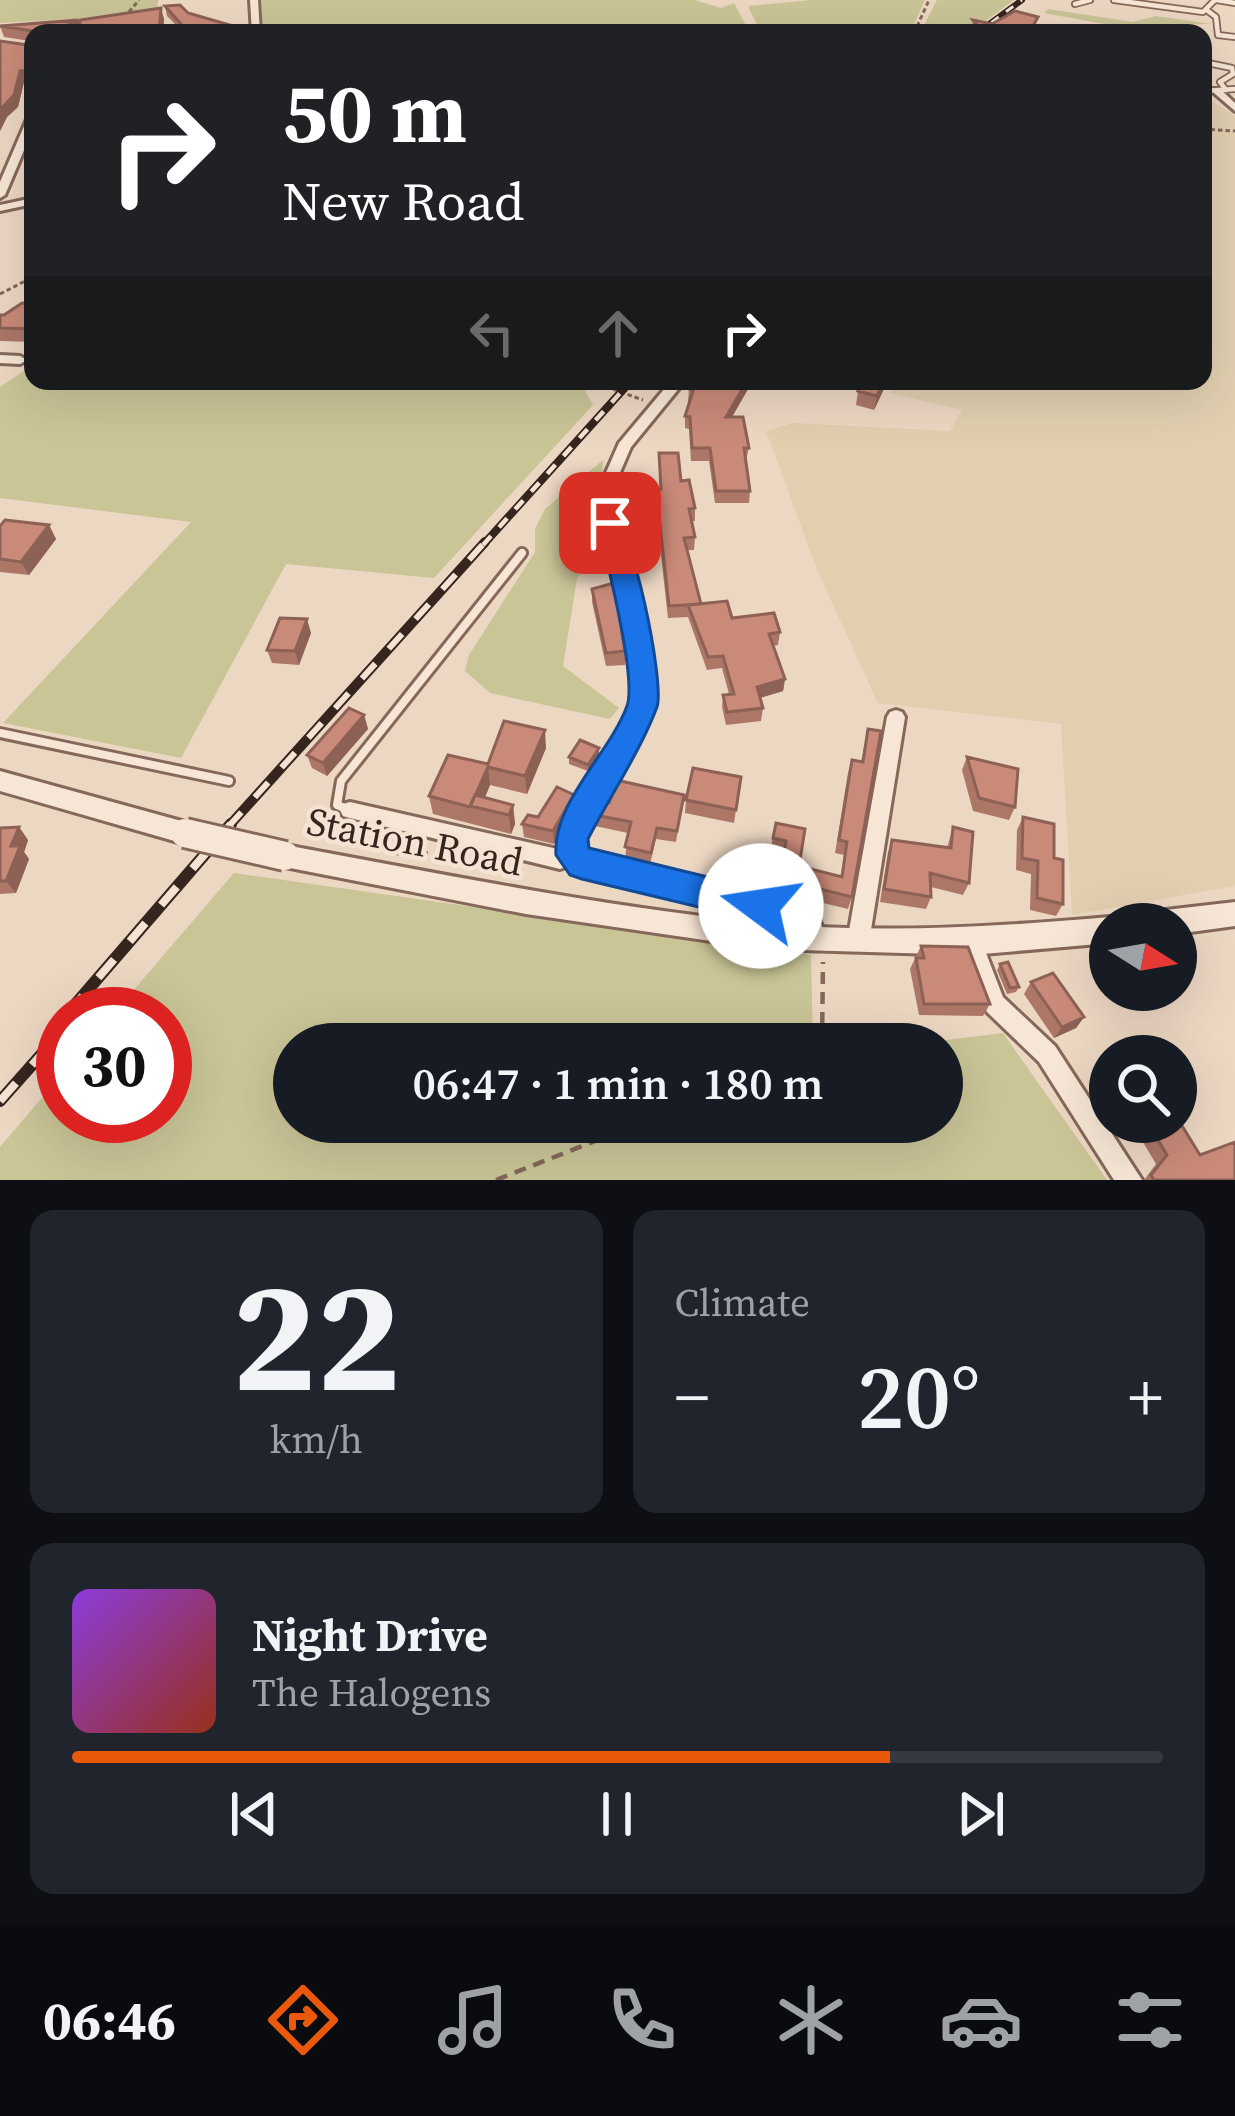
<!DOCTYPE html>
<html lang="en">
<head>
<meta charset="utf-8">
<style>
	:root { --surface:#171b24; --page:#20242c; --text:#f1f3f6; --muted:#9ea1a6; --line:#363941; --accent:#ea580c }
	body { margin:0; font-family:"Source Serif 4",serif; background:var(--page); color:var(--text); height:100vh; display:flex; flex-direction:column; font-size:45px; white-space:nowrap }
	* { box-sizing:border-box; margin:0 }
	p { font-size:39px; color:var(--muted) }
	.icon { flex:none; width:66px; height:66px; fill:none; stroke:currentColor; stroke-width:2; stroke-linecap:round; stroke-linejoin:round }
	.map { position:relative; height:1180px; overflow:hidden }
	.side { display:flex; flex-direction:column; gap:30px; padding:30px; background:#0d0f14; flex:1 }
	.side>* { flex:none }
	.guide { position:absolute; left:24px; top:24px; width:1188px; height:366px; border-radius:24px; box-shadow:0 12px 48px #0002; background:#202124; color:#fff; overflow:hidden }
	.needle { width:78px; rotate:101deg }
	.tools { position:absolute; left:1089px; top:903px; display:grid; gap:24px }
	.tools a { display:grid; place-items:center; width:108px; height:108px; border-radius:50%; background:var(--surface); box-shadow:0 12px 48px #0002; font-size:60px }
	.speed { position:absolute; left:36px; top:987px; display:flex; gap:24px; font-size:60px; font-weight:700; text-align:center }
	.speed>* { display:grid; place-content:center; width:156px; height:156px; border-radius:50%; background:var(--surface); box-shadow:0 12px 48px #0002; line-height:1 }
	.speed .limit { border:18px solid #d22; background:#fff; color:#111 }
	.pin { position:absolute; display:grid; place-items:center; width:102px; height:102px; color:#fff; margin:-51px; border-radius:24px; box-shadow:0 6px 18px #0006 }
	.me { position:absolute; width:132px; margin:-66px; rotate:284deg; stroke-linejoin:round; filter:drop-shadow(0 0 9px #0008) }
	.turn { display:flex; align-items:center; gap:42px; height:252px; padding:0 60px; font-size:54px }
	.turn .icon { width:156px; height:156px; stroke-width:2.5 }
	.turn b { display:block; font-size:84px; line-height:102px }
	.lanes { display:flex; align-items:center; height:114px; padding:0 60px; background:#0003; justify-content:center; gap:60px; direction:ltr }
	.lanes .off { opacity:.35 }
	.big { font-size:90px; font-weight:600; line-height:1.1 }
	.side .card { flex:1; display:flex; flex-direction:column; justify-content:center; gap:18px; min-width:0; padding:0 42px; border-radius:24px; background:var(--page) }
	.side .dial { align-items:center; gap:0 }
	.dial b { font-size:156px; line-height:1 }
	.song { display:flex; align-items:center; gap:36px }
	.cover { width:144px; height:144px; border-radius:18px; background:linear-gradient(135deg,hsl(270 70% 55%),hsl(10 70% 35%)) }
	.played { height:12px; border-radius:6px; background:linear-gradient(90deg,var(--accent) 75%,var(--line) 75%) }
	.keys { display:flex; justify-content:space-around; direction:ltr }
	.heat { display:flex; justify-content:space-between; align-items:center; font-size:66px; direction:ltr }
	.side .tiles { flex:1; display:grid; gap:30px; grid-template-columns:1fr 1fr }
	.card:last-child { grid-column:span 2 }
	.trip { position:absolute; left:273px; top:1023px; width:690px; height:120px; border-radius:60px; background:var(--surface); box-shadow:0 12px 48px #0002; font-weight:600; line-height:120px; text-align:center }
	.tab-bar { display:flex; height:192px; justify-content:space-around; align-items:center; background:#090b0e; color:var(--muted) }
	.tab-bar .icon { width:84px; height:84px }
	.tab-bar .selected { color:var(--accent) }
	.tab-bar b { font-size:54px; color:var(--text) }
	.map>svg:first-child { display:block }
	.farmland { fill:#e2cfb0 }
	.green { fill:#cac597 }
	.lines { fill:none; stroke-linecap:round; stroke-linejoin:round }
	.service-far1-casing { stroke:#85685a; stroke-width:8 }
	.service-casing { stroke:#85685a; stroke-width:14 }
	.minor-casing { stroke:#85685a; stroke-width:6 }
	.tertiary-casing { stroke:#85685a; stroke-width:6 }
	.path-far1 { stroke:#85685a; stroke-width:3; stroke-dasharray:4.5 3; stroke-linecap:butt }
	.path { stroke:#85685a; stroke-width:4.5; stroke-dasharray:12 8; stroke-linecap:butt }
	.service-far1 { stroke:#f7e6d5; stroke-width:4.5 }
	.service { stroke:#f7e6d5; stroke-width:8 }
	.minor { fill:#f7e6d5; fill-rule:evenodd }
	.tertiary { fill:#f7e6d5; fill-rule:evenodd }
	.rail-far3-casing { stroke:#36241e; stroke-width:6 }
	.rail-far2-casing { stroke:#36241e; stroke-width:8 }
	.rail-far1-casing { stroke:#36241e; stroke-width:10 }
	.rail-casing { stroke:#36241e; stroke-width:12 }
	.rail-far3 { stroke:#f4e3d2; stroke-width:3; stroke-dasharray:9; stroke-linecap:butt }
	.rail-far2 { stroke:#f4e3d2; stroke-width:4.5; stroke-dasharray:12; stroke-linecap:butt }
	.rail-far1 { stroke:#f4e3d2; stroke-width:6; stroke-dasharray:20; stroke-linecap:butt }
	.rail { stroke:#f4e3d2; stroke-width:8; stroke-dasharray:24; stroke-linecap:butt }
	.tertiary-bridge-casing { stroke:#85685a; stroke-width:34; stroke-linecap:butt }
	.tertiary-bridge { stroke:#f7e6d5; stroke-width:28 }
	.wall { fill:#ad7768 }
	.shaded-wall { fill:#8d6155 }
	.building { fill:#c98a79; stroke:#8d6155; stroke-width:3 }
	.route { fill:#1a73e8; stroke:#114b97; stroke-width:3 }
	.labels { text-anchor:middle; stroke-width:9; stroke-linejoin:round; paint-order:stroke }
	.near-street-label { font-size:39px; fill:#36241e; stroke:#f4e3d2 }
</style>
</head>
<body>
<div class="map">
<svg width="1235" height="1180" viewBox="0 0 1235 1180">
	<rect width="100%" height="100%" fill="#ecd7c2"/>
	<!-- farmland -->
	<path class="farmland" d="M1203,95L1235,116V886L1072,915L1061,724L878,703L818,572L766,431L793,423L950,431L962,410L890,393L894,384L884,381H1203Z"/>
	<!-- green -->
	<path class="green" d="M0,0H158L157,14L0,23Z
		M261,0H695L721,8L734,3L750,33H262Z
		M811,0H925L910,33H761L748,6Z
		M937,0H1014L969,33L947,28L920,33Z
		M1048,9L1133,22L1156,16L1212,24L1170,25L1154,33L1044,13Z
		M33,365V381H580L593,405L434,578L286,564L181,758L3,723L191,522L0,498V387Z
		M603,460L599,536L577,579L563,666L619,708L610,719L490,693L465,671L469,655L535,552V529L545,509Z
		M234,873L811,955L813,1044H294V1122H942V1044H913L1003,1033L1107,1180H0V1147L63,1073V1116H165V1014H113Z"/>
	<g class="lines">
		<!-- service-far1 casing -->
		<g class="service-far1-casing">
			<path id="service-far1" d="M1114,0L1203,12L1215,0
				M1217,0L1235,3
				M1075,4L1090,0
				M1208,11L1216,17L1218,35L1235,37
				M1203,62L1232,68L1233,74L1220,82L1226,90
				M1203,91L1235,89"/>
		</g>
		<!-- service casing -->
		<g class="service-casing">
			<path id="service" d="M0,733L229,781
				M349,810L337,805L341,781L522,553"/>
		</g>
		<!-- minor casing -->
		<g class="minor-casing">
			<path id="minor" d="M250,0H258L260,33H252Z
				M1214,89H1220L1235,103V111L1214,93Z
				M33,114V129L5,195L0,198V182L28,117Z
				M33,198V204L0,211V205Z
				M0,355L20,356L27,360L20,364L0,363Z
				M671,381H685L631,447L615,484L653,702L581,845L588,856L803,907L818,916L826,937L823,944L815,947L807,944L802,929L791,923L582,873L575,870L571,865L560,869L350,818L343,816L340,810L343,804L350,802L562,850L560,846L563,840L635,702L601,484L619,443Z
				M896,710L902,712L905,717L870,936L867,943L859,946L851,943L848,936L887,717L890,712Z
				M971,932L979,935L1003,997L1055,1046L1142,1180H1114L1039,1062L987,1012L960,942L963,935Z"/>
		</g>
		<!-- tertiary casing -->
		<g class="tertiary-casing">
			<path id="tertiary" d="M0,771L185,822L194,825L198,833L194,841L185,844L0,791Z
				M285,845C443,874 603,907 763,923C878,934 995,927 1110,917L1121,924H1110V943L971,955L766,949L526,914L285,867L276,864L272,856L276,848Z
				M1235,902V926L1176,934V924H1143L1147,915L1157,911Z"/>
		</g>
		<!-- path-far1 -->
		<path class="path-far1" d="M129,12L139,0
			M914,33L929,0
			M1203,129L1235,131
			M0,294L33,277
			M604,381V386L643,400"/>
		<!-- path -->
		<path class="path" d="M396,853L446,854
			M822,1044L823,962
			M496,1180L643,1122"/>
		<!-- service-far1 -->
		<use href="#service-far1" class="service-far1"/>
		<!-- service -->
		<use href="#service" class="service"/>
		<!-- minor -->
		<use href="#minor" class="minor"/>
		<!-- tertiary -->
		<use href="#tertiary" class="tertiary"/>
		<!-- rail-far3 casing -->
		<g class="rail-far3-casing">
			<path id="rail-far3" d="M977,33L1022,0"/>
		</g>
		<!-- rail-far2 casing -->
		<g class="rail-far2-casing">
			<path id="rail-far2" d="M483,545L631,381"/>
		</g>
		<!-- rail-far1 casing -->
		<g class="rail-far1-casing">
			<path id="rail-far1" d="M228,827L485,542"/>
		</g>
		<!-- rail casing -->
		<g class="rail-casing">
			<path id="rail" d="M67,1014L231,824
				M0,1101L63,1030"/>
		</g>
		<!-- rail-far3 -->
		<use href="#rail-far3" class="rail-far3"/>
		<!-- rail-far2 -->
		<use href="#rail-far2" class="rail-far2"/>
		<!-- rail-far1 -->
		<use href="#rail-far1" class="rail-far1"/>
		<!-- rail -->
		<use href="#rail" class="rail"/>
		<!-- tertiary-bridge casing -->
		<g class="tertiary-bridge-casing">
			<path id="tertiary-bridge" d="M185,833L285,856"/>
		</g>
		<!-- tertiary-bridge -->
		<use href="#tertiary-bridge" class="tertiary-bridge"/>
	</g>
	<!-- wall -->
	<path class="wall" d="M165,6L188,13L234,33H184L167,16Z
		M164,19L163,33H79V31L75,33H33L31,66L33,81L24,82L18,107L7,117L0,131V41L28,45L30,41L4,37L0,26L78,20L80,26Z
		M973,20L992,24L1035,30L1033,33H971Z
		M33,304V342L0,341V315Z
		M694,381H749L748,389L732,417L749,448L746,460L750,491L749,503H715L709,461H691L689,429L685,428V416L690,402H688L689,389Z
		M864,381H887L874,410L856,405L858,391Z
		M659,453L681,481L695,508V521H692L695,537L694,550H687L701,604L732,618L780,632L778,645L773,646L785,679L783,691L760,698L763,708L761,721L726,725L722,707L723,695L729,694L722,668L707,670L688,617L668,618L655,502L656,489H660Z
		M49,525L56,539L29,575L0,572V526Z
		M592,589L625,651V665L606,666L592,602Z
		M311,633L299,665L272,663L267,650Z
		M364,715L368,729L327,776L312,768L307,755Z
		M868,729L852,897L848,909L777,892L783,854L770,851L776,823L799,866L841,876L844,855L835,853L848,773L852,760L861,762Z
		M546,748L527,794L490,785L485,798L513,805L515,824L511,834L433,814L429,796L488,764Z
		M599,748V754L588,771L569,764V757Z
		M967,757L1015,807L1009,820L973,811L962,770Z
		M741,777L734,823L685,813L686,800Z
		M574,795L575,808L554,844L524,837L522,824L538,817Z
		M684,795L676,842L656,839L650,864L625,859L628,833L595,826V815Z
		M1023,817L1054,858L1063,904L1056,916L1030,910L1031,874L1016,870L1017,830Z
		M19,827L28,840L24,852L29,859L16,893L0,894V828Z
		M953,827L969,883L963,895L931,887V897L926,909L880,902L888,852L892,840L947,848Z
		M921,946L990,1004L983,1016L919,1015L910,969Z
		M1000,964L1019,987L1016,992L1007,994L997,970Z
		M1031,982L1084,1017L1076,1028L1054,1038L1024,994Z
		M1131,1122H1176L1200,1155L1235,1180H1144L1156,1164Z"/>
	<!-- shaded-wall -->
	<path class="shaded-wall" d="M161,8L164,19L163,33H159Z
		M78,20L81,30L75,33H51Z
		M233,26L234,33H206L205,31Z
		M33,54V65L31,66L33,81L24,82L18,107L7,117L0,131V110L27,55Z
		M747,381H749L748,389L725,429L726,417Z
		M884,381H887L886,385L874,410L877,396Z
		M49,525L56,539L29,575L21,562Z
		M307,619L311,633L299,665L295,651Z
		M785,679L783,691L755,699L757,687Z
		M364,715L368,729L327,776L323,763Z
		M545,730L546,748L527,794L525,776Z
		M599,748V754L588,771V765Z
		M488,767L490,785L480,808L471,806Z
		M574,795L575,808L554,844L553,831Z
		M513,805L515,824L511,834L509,815Z
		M19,827L28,840L24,852L29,859L16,893L6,881L11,846Z
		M1084,1017L1076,1028L1054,1038L1062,1027Z"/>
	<!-- building -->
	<path class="building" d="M180,5L188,13L233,26L205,31L207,33H189L165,6Z
		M161,8L159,33H79L80,20Z
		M1015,11L1038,17L1029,33H984L973,20L992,24Z
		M78,20L51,33H33V54L27,55L31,70L20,71L14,95L0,110V41L28,45L33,31L0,26Z
		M22,303L33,304V329L0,328V315H4Z
		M694,381H747L726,417H743L749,448H744L750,491H716L710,448H692L690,417L685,416L693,391L689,389Z
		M864,381H884L877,396L858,391Z
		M659,453H678L681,481L689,480L695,508L689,509L695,537L684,538L701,604L669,606L656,489H661Z
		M5,520L49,525L21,562L0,559V526Z
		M614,583L625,651L606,653L592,589Z
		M727,601L732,618L774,613L780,632L769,634L785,679L757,687L763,708L727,712L723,695L734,694L723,656L708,657L688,605Z
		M280,618L307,619L295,651L267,650Z
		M349,708L364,715L323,763L307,755Z
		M504,721L545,730L525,776L488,767L470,807L429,796L448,755L488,764Z
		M868,729L881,731L852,897L779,879L786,841L773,838L776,823L805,829L799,866L842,877L847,842L839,840L852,760L863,762Z
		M580,740L599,748L588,765L569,757Z
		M967,757L1018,769L1015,807L979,798Z
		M693,768L741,777L736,810L686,800Z
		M616,780L684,795L677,831L657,828L651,853L625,847L631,822L595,815L601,804L609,803Z
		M557,787L574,795L553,831L522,824L528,815L538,817Z
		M475,795L513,805L509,815L470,806Z
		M1023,817L1054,824V858L1063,860V904L1037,898L1038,861L1022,858Z
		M19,827L11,846H20L6,881H0V828Z
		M953,827L973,832L969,883L930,873L931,897L884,889L892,840L951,848Z
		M921,946L968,947L990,1004H924L916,958H924Z
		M1008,962L1019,987L1010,988L1000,964Z
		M1053,973L1084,1017L1062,1027L1031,982Z
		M1176,1116L1200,1155L1235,1142V1180H1154L1151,1175L1167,1155L1147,1122H1176Z"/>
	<!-- route -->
	<path class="route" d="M610,514C632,520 665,683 657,707C640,752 610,796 588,839L589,848L761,890L773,894L779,906L773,917L761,922L582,879L570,875L556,855C552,803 610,753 627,706C637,678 606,556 597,523Z"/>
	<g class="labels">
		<!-- near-street labels -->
		<g class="near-street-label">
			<text transform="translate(415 841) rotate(11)" y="14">Station Road</text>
		</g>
	</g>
</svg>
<div class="tools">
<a><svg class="needle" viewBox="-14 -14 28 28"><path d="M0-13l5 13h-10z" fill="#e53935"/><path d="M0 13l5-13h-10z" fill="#9ea1a6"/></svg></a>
<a><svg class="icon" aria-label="search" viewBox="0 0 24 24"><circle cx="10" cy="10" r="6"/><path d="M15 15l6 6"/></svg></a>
</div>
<div class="speed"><div class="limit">30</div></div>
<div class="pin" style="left:610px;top:523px;background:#d93025"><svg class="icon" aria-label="arrive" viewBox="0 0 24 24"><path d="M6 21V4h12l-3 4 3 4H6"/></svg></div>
<svg class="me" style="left:761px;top:906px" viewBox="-20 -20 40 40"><circle r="19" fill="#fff"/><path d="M0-13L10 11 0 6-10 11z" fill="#1a73e8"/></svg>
<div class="trip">06:47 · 1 min · 180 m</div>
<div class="guide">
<div class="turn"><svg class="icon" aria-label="right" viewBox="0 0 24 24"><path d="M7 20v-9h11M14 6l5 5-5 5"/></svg><div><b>50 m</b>New Road</div></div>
<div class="lanes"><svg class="icon off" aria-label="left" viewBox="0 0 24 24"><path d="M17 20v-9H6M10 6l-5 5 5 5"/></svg><svg class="icon off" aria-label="ahead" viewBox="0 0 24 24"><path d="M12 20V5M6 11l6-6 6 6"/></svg><svg class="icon" aria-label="right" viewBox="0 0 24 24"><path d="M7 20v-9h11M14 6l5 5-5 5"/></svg></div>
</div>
</div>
<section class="side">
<div class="tiles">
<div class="card dial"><b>22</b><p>km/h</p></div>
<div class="card"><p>Climate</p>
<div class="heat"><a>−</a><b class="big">20°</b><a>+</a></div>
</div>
<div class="card">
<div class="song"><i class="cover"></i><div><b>Night Drive</b><p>The Halogens</p></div></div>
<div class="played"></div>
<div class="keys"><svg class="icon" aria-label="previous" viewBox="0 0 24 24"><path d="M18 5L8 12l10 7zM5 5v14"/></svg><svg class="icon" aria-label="pause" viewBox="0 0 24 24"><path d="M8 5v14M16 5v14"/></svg><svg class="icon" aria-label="next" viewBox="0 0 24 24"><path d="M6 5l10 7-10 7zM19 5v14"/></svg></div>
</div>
</div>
</section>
<nav class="tab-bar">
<b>06:46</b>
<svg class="icon selected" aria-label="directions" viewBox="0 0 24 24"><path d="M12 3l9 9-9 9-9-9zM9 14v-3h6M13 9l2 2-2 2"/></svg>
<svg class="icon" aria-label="music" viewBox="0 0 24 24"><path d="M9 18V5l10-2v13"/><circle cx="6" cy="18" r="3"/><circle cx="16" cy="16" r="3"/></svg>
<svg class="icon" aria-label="phone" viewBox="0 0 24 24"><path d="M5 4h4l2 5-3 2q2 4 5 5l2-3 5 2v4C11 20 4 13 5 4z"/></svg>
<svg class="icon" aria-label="climate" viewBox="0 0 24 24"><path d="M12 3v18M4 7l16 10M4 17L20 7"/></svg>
<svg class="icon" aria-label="car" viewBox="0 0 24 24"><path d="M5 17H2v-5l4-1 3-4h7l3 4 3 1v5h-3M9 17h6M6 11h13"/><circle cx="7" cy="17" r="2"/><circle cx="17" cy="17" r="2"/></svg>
<svg class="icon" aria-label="filters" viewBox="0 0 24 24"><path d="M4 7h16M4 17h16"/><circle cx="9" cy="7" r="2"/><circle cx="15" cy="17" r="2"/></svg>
</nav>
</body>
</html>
